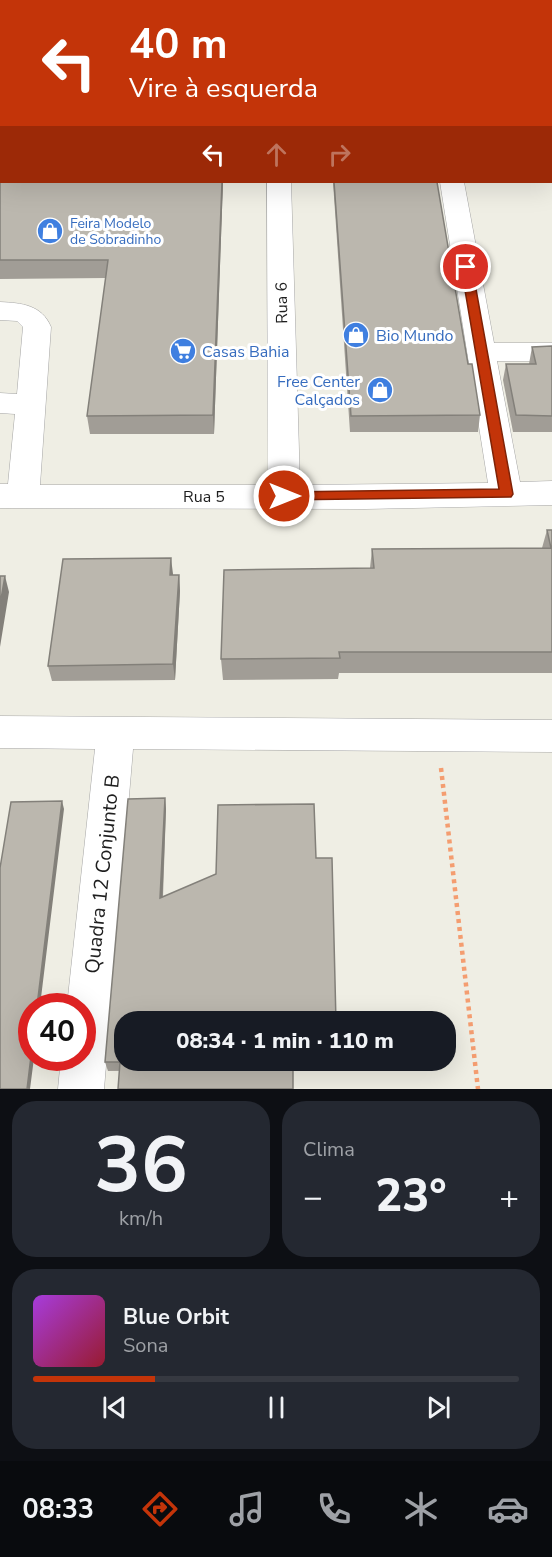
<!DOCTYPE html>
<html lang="pt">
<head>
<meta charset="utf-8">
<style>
	:root { --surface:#171b24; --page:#242831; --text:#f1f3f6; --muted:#9ea1a6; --line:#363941; --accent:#c33409 }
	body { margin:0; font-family:"Nunito Sans",sans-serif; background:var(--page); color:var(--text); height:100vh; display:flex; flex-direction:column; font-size:22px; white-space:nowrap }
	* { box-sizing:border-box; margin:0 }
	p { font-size:20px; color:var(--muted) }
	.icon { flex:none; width:33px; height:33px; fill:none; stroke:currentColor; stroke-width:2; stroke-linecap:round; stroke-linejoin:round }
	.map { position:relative; height:1089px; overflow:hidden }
	.sheet { display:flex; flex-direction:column; gap:12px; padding:12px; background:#0d0f14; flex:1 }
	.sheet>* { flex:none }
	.top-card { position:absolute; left:0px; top:0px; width:552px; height:183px; box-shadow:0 6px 24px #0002; background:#c33409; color:#fff; overflow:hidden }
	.speed { position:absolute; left:18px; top:993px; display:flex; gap:12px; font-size:30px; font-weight:700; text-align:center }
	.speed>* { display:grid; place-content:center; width:78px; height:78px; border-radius:50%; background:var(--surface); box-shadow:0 6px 24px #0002; line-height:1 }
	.speed .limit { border:9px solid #d22; background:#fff; color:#111 }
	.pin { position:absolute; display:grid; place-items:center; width:51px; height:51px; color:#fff; margin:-26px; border:3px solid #fff; border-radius:50%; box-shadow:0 2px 6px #0007 }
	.me { position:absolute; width:66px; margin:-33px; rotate:90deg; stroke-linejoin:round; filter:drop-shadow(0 0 4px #0008) }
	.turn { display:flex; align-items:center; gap:21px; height:126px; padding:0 30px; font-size:27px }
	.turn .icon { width:78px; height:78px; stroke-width:2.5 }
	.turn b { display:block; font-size:42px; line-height:51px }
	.lanes { display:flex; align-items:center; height:57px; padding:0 30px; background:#0003; justify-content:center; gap:30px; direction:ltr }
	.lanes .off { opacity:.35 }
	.big { font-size:45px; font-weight:800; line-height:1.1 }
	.sheet .tile { flex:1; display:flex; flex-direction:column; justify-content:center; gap:9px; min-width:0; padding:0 21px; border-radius:24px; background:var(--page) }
	.sheet .dial { align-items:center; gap:0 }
	.dial b { font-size:78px; line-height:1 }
	.song { display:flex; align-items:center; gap:18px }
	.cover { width:72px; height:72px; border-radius:9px; background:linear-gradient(135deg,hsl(280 70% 55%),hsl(350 70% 35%)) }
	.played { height:6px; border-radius:3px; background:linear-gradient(90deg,var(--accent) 25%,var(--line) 25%) }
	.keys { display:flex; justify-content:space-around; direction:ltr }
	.heat { display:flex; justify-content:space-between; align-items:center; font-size:33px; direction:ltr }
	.sheet .tiles { flex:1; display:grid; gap:12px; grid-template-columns:1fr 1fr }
	.tile:last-child { grid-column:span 2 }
	.trip { position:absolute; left:114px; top:1011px; width:342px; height:60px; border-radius:24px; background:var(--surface); box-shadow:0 6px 24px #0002; font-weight:800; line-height:60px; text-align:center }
	.tab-bar { display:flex; height:96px; justify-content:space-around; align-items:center; background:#090b0e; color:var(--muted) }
	.tab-bar .icon { width:42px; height:42px }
	.tab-bar .on { color:var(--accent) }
	.tab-bar b { font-size:27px; color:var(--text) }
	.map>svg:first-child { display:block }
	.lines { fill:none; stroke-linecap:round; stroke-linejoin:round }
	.minor-casing { stroke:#a5a5a5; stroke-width:1 }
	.major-casing { stroke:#928406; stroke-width:1 }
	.path { stroke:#f49d70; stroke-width:4.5; stroke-dasharray:4 4; stroke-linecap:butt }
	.minor { fill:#fff; fill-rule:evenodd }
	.major { fill:#f8e6a0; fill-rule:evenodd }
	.wall { fill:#a19d96 }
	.shaded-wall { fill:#83807a }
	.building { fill:#bbb7ae; stroke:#83807a; stroke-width:1.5 }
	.route { fill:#c33409; stroke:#7f2206; stroke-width:1.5 }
	.labels { text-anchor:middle; stroke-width:6; stroke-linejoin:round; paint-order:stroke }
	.far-shop-label { font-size:14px; fill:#366cbe; stroke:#fff; text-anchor:start }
	.street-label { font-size:16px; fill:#1e1e1e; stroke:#fff }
	.shop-label { font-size:16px; fill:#366cbe; stroke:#fff; text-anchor:start }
	.near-street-label { font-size:20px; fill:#1e1e1e; stroke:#fff }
</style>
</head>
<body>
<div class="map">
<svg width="552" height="1089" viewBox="0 0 552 1089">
	<rect width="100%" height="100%" fill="#efeee4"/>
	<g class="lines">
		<!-- minor casing -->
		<g class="minor-casing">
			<path id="minor" d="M0,0L10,2H2V11Z
				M550,34H552V46H550Z
				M0,37H2V49H0Z
				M0,132H2V146H0Z
				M267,182H291L300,485L488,483L440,182H464L494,343H552V361H497L520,482L552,481V505L365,509L0,508V484H8L15,414L0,413V393L17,394L23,327L17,321L0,320V302C22,303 42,305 51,327L40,485H268Z
				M0,716L552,720V752L133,749L104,1089H58L61,1058H82V1006H67L95,749L0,748Z"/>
		</g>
		<!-- major casing -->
		<g class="major-casing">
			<path id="major" d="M0,0H21L2,2V7Z
				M49,0H71L48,2Z
				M0,26H2L0,39Z"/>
		</g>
		<!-- path -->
		<path class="path" d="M441,768L478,1089"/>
		<!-- minor -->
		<use href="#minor" class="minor"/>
		<!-- major -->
		<use href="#major" class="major"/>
	</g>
	<!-- wall -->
	<path class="wall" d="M103,0H231L227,2H103Z
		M339,0H440L436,2H341Z
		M523,0H552V15L550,14V2H526Z
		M2,94V124L0,116V100Z
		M0,165L2,182H223L214,434H90L87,416L106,278L0,279Z
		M333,182H436L468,364L480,415L478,432H350Z
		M552,346V432H513L503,380L506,364H529L532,347Z
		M547,530H552V673H339L338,679L223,680L221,659L370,568L372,549L542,548Z
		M173,575H179L180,591L175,680L52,681L48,666Z
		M165,798L166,809L163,897L216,874L314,804L124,1060H337L336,1068L293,1069L108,1071L105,1062Z"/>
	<!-- shaded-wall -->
	<path class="shaded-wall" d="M155,0H231L227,2H150Z
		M373,0H440L436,2H372Z
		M222,182H223L214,434L213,415Z
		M171,558L173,574L171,591L170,575Z
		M179,575L180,591L175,680L173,664Z
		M5,576L9,592L0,647V605Z
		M165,798L166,809L162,909L160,898Z
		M62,801L64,809L40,1006H37Z
		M32,1048V1058H34L30,1089H27Z"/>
	<!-- building -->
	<path class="building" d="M121,0H155L150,2H123Z
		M2,94V106H0V100Z
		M0,165H2V182H222L213,415L87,416L108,260H0Z
		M334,182H437L468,364H472L480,415L351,416Z
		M552,346V416L516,415L506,364H536L532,347Z
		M547,530H552V652H339L340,658L221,659L224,570L374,568L372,549L551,548Z
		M171,558L170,575H179L173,664L48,666L63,559Z
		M0,576H5L0,605Z
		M165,798L160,898L216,874L218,805L314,804L316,858H332L336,1022H124V1060H301L293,1061V1089H118L120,1062H105L128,799Z
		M62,801L37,1006H32V1048L27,1089H0V868L11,802Z"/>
	<!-- route -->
	<path class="route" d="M466,264L472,267L513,494L511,497L279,500L278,496L279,493L284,492L499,489L461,267Z"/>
	<!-- icons -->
	<defs>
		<g id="shop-disc" transform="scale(1.35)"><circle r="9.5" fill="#3f7fe0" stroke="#fff"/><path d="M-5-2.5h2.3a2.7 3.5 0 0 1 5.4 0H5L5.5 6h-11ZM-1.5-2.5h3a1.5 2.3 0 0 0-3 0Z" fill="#fff"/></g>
		<g id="supermarket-disc" transform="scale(1.35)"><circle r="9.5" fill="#3f7fe0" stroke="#fff"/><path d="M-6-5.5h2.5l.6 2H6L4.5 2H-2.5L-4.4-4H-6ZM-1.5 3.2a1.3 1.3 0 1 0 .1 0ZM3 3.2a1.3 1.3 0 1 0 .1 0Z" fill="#fff"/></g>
	</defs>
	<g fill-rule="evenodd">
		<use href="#shop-disc" x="50" y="231"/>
		<use href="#shop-disc" x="356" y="335"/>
		<use href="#supermarket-disc" x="183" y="351"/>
		<use href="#shop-disc" x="380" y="390"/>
	</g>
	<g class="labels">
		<!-- far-shop labels -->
		<g class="far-shop-label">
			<text x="70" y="228">Feira Modelo<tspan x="70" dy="16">de Sobradinho</tspan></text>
		</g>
		<!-- street labels -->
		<g class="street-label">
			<text transform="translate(281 303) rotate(-91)" y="6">Rua 6</text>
			<text x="204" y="502">Rua 5</text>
		</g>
		<!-- shop labels -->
		<g class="shop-label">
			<text x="376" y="341">Bio Mundo</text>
			<text x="202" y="357">Casas Bahia</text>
			<text x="360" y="387" text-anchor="end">Free Center<tspan x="360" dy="18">Calçados</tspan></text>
		</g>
		<!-- near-street labels -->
		<g class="near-street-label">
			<text transform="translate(102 874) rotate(-84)" y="7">Quadra 12 Conjunto B</text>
		</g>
	</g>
</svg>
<div class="speed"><div class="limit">40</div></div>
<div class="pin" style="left:466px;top:267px;background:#d93025"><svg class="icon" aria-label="arrive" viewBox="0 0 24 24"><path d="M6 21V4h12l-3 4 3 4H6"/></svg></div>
<svg class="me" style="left:284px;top:496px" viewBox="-20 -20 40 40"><circle r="17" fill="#c33409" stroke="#fff" stroke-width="3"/><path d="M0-11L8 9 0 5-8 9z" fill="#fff"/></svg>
<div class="trip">08:34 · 1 min · 110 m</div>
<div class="top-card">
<div class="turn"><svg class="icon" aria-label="left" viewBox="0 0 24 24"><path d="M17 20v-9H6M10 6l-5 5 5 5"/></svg><div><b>40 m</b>Vire à esquerda</div></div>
<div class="lanes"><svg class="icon" aria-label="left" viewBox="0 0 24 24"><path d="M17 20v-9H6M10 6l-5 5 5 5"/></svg><svg class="icon off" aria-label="ahead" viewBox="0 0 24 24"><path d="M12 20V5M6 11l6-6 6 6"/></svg><svg class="icon off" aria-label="right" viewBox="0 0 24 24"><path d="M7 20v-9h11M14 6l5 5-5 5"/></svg></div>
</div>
</div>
<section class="sheet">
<div class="tiles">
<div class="tile dial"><b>36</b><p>km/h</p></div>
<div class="tile"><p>Clima</p>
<div class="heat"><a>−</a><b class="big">23°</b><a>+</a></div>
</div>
<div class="tile">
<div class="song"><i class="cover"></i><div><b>Blue Orbit</b><p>Sona</p></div></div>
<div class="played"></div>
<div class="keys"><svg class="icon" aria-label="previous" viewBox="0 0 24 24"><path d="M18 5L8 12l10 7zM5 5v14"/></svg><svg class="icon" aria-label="pause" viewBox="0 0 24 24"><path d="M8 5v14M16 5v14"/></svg><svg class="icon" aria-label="next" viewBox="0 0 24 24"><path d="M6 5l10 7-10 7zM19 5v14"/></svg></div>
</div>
</div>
</section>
<nav class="tab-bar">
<b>08:33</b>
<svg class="icon on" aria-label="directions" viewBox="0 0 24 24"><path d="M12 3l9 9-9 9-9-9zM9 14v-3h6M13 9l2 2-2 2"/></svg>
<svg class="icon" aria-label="music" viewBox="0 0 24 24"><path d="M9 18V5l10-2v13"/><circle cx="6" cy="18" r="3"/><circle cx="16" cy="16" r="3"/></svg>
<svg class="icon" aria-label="phone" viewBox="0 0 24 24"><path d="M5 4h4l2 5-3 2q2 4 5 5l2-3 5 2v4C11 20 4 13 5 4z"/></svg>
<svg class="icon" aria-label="climate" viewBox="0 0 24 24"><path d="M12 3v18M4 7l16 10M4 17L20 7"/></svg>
<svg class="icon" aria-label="car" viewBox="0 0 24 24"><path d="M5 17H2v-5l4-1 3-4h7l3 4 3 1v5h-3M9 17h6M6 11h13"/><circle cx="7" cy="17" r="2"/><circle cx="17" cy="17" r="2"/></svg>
</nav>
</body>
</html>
